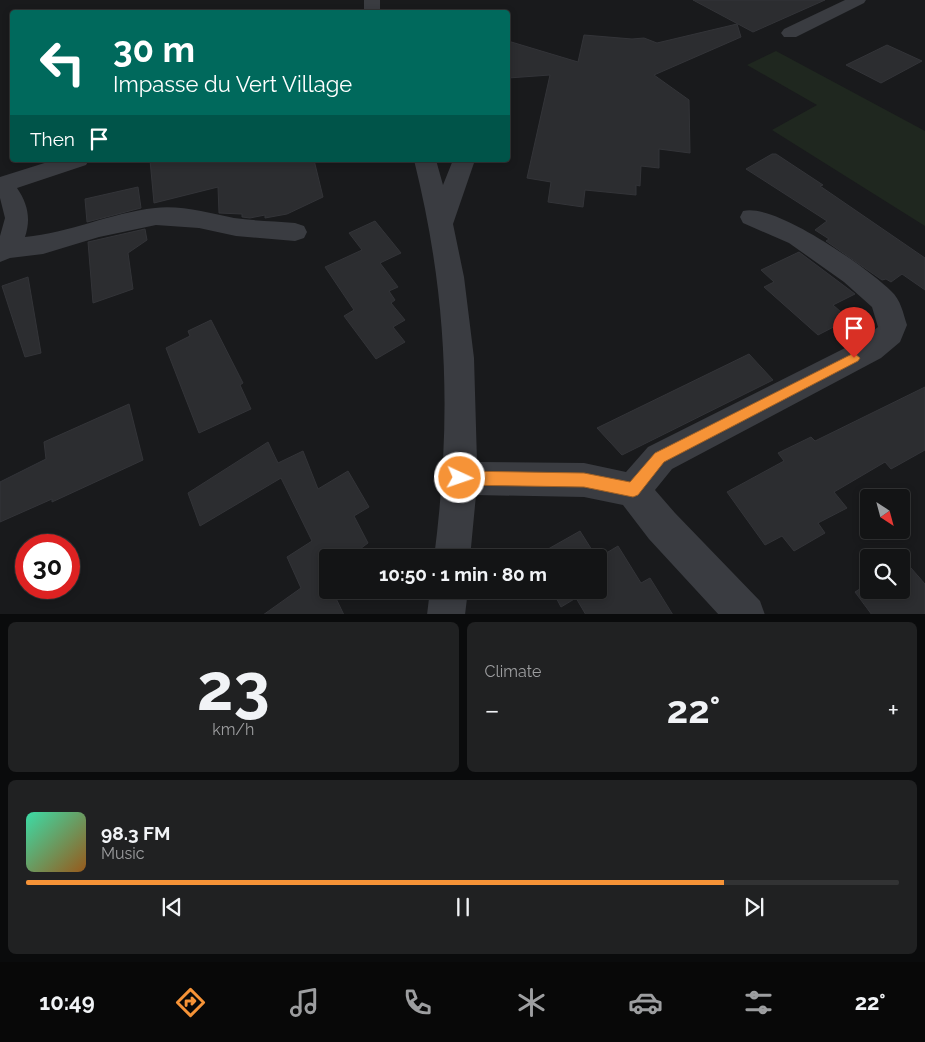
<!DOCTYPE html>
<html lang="en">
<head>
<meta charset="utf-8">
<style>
	:root { --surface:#131415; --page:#202122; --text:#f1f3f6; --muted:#9d9ea0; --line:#323334; --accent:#f69337 }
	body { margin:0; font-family:Raleway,sans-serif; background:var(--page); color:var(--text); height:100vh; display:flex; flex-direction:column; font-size:19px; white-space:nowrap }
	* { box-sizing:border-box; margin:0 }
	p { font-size:16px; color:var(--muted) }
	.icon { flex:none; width:28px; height:28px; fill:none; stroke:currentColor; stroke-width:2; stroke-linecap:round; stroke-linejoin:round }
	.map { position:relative; height:614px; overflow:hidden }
	.sheet { display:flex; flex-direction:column; gap:8px; padding:8px; background:#0a0b0c; flex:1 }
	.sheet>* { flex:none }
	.top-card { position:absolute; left:10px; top:10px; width:500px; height:152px; border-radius:5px; box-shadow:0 2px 8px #0003,0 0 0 1px var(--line); background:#00695c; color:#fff; overflow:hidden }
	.needle { width:32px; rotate:144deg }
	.tools { position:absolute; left:860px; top:489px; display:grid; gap:10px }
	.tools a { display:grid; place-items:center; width:50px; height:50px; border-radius:5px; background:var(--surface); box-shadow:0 2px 8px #0003,0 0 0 1px var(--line); font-size:25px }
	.speed { position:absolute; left:15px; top:534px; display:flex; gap:10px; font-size:25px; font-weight:700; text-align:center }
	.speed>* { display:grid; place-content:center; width:65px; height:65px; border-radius:50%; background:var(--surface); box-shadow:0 2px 8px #0003,0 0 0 1px var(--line); line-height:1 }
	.speed .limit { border:8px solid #d22; background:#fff; color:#111 }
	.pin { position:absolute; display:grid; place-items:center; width:42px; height:42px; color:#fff; margin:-51px -21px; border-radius:50% 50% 50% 0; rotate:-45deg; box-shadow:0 0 5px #0007 }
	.pin .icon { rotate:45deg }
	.me { position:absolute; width:55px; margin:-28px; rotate:93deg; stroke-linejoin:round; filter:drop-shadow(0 0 4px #0008) }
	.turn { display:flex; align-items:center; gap:18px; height:105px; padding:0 20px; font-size:22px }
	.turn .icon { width:65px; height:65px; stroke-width:2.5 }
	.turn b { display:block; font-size:35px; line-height:42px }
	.then { display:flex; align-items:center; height:48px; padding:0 20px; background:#0003; gap:10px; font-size:19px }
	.big { font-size:38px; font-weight:700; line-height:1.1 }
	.sheet .widget { flex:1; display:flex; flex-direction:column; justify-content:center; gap:8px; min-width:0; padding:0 18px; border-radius:8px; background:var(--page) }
	.sheet .dial { align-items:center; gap:0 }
	.dial b { font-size:65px; line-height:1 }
	.song { display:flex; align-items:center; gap:15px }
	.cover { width:60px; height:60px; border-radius:8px; background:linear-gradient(135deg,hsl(160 70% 55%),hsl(30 70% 35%)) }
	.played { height:5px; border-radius:2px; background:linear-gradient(90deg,var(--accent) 80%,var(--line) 80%) }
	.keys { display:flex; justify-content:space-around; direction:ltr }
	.heat { display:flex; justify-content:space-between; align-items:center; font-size:28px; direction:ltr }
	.sheet .tiles { flex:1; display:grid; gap:8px; grid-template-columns:1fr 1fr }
	.widget:last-child { grid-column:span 2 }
	.trip { position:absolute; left:319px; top:549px; width:288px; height:50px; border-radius:5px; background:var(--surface); box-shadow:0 2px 8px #0003,0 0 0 1px var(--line); font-weight:700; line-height:50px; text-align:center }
	.tabs { display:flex; height:80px; justify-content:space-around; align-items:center; background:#080808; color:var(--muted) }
	.tabs .icon { width:35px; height:35px }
	.tabs .on { color:var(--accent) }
	.tabs b { font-size:22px; color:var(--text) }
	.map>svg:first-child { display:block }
	.green { fill:#1f271f }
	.building { fill:#2c2d30; stroke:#333438 }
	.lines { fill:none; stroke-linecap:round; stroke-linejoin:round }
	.minor { fill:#3a3c41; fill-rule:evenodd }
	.route { fill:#f69337; stroke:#a06024 }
</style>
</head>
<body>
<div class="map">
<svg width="925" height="615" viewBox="0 0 925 615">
	<rect width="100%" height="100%" fill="#191a1c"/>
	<!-- green -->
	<path class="green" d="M776,51L925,131V226L772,130L817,105L747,65Z"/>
	<!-- building -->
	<path class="building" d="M693,0H825L753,32Z
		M737,24L741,37L654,75L689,100L690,153L659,149V168L641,166L640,186L636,185V195L585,190L583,207L548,202L551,182L527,178L550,75L508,78V41L578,62L584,35L632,39L644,38L657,43Z
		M887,45L922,61L881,83L846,65Z
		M772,154H776L823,185L820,186L925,258V290L902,274L891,282L886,279L882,280L826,241L829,239L815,230L827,221L746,169Z
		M150,160H314L323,197L287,214L265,218V215L250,218L242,217V214L219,213L218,187L154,203Z
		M138,187L141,208L87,222L85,199Z
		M375,221L401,253L380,263L398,287L389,291L395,300L391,303L405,320L393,327L405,342L376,359L344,316L354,310L325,267L362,250L349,233Z
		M145,229L147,240L128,253L133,289L93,303L88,242Z
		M799,252L855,294L833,305L849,319L818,335L764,287L774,282L761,270Z
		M28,277L41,353L25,357L2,286Z
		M211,320L243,383L240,385L251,409L199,433L166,348L190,336L188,331Z
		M749,354L773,380L622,455L597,428Z
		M925,387V450L891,469L885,462L834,492L847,508L818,523L825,533L794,551L782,536L765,545L727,492L784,461L778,453L811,437L815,441Z
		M129,404L143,460L52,502V499L0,522V482L46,459L44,442Z
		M268,442L278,463L303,451L318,489L348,471L369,507L354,516L368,543L348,558H328V572L325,574L328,580V590H332L344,615H263L301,588L287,557L312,541L281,478L200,526L188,493Z
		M580,531L597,558H534V557Z
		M618,546L641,583L650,578L673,615H586L576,598L561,607L552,590H598V558Z
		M904,560L925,584V615H872L855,592L869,583V590H901V561Z"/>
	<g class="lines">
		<!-- minor -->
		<path class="minor" d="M364,0H380V12H364Z
			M845,0H866L864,3L796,37H784L781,33L784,29Z
			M54,160H89L86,165L17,188C28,204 31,219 25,237C69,233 110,213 155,208C181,205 209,213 234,218C254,221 275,221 295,223L304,226L307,232L304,238L295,241L236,236L199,228L156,225L99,237L43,254L10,258L0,262V236L5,218L0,198V177Z
			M414,160H436L443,185L453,160H475L453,224L464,277L474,358L477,462L584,463L626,472L648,447L861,340L878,327L872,307L844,282L789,243L743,223L740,217L743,211C774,202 868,268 891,291C901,300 903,313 907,325L900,342L881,358L672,469L655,490L675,513L760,601L765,615H719L649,539L623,505L584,497L476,495L470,558H434C452,418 448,297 414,160Z
			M430,590H468L465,615H427Z"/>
	</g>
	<!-- route -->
	<path class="route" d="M854,353L860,358L858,361L664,462L638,495L633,497L584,487L460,485L455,482L453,478L455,473L460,471L584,473L630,482L655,453Z"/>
</svg>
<div class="tools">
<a><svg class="needle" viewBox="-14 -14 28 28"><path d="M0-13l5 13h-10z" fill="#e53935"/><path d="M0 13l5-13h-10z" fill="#9d9ea0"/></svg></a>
<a><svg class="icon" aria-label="search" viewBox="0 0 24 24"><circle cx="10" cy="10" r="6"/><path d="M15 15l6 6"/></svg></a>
</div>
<div class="speed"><div class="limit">30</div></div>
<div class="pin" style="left:854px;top:358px;background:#d93025"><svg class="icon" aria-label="arrive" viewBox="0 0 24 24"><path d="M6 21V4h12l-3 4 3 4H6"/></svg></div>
<svg class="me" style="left:460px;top:478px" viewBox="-20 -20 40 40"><circle r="17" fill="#f69337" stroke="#fff" stroke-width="3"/><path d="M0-11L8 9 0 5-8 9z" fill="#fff"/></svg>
<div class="trip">10:50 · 1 min · 80 m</div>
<div class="top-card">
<div class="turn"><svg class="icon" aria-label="left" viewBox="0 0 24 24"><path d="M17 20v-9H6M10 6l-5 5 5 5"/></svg><div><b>30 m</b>Impasse du Vert Village</div></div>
<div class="then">Then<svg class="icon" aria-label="arrive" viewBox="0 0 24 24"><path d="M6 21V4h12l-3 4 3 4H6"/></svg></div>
</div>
</div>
<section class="sheet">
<div class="tiles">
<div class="widget dial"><b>23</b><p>km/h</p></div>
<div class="widget"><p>Climate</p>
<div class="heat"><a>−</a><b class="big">22°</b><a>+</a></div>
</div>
<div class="widget">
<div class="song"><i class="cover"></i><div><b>98.3 FM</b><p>Music</p></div></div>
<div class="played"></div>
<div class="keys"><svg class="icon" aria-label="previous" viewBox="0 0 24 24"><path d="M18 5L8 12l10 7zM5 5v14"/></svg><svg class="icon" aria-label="pause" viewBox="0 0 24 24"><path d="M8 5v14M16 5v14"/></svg><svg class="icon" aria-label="next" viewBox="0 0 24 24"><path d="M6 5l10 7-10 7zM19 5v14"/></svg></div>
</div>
</div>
</section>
<nav class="tabs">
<b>10:49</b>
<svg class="icon on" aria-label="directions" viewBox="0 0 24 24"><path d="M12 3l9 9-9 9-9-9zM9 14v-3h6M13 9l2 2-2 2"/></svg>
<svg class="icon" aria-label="music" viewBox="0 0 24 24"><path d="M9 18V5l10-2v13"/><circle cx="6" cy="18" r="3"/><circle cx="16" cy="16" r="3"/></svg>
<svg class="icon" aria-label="phone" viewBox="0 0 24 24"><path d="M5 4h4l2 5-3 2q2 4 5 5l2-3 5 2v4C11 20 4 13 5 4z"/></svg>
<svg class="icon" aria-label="climate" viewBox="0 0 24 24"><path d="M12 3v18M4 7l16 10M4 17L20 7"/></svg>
<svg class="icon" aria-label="car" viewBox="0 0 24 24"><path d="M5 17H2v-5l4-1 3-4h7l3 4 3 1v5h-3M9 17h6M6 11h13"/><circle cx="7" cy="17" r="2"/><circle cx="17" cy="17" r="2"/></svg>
<svg class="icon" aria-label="filters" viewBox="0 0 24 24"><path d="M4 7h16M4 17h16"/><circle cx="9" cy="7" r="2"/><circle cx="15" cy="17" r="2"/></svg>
<b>22°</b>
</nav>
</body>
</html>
